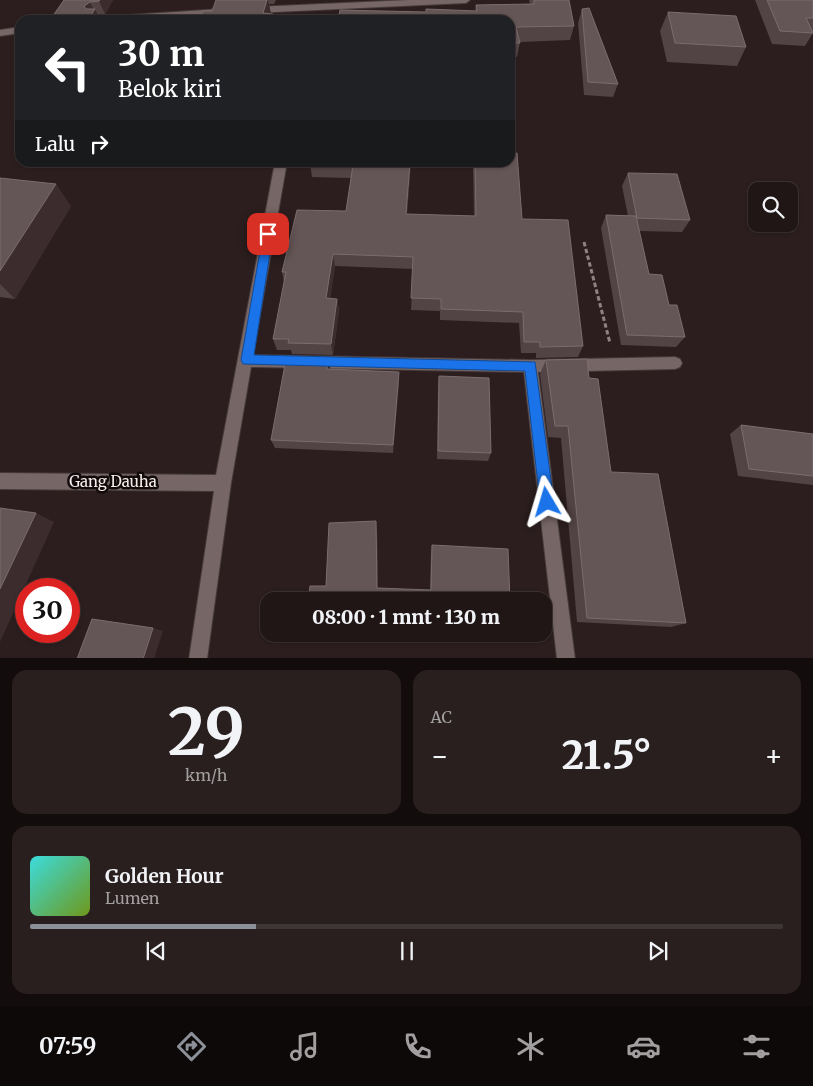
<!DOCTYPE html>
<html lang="id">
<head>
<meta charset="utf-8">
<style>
	:root { --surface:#211616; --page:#291f1f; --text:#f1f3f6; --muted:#a29fa1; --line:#3e3535; --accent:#8c9099 }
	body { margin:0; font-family:Merriweather,serif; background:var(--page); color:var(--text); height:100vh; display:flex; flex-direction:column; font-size:19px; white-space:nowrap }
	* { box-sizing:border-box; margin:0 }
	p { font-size:16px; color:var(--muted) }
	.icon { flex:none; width:28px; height:28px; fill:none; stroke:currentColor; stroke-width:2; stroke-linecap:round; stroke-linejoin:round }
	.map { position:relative; height:658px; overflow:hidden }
	.details { display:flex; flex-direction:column; gap:12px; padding:12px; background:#120c0c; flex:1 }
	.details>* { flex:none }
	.banner { position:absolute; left:15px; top:15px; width:500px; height:152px; border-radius:15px; box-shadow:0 1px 4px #0004,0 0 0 1px var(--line); background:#202124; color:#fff; overflow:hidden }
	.tools { position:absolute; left:748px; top:182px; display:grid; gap:10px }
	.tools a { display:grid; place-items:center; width:50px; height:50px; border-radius:10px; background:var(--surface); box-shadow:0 1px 4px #0004,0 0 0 1px var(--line); font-size:25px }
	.speed { position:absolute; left:15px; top:578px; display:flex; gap:10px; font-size:25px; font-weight:700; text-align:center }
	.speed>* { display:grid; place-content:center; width:65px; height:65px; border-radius:50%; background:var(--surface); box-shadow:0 1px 4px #0004,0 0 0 1px var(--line); line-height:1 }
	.speed .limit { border:8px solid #d22; background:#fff; color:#111 }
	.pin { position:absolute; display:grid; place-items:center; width:42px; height:42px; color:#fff; margin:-21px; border-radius:10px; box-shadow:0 2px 8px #0006 }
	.me { position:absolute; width:55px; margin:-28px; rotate:353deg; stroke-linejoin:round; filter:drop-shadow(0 0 4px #0008) }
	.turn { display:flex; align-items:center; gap:18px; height:105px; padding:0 20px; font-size:22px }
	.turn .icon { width:65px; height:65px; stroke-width:2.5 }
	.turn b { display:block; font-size:35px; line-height:42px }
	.then { display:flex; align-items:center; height:48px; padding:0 20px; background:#0003; gap:10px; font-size:19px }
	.big { font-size:38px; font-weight:800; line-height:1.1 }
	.details .tile { flex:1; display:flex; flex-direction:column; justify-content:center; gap:8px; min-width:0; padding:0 18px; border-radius:15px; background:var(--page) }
	.details .dial { align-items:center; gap:0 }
	.dial b { font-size:65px; line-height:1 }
	.song { display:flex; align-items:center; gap:15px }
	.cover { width:60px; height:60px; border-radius:8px; background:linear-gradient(135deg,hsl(180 70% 55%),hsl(80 70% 35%)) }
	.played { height:5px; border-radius:2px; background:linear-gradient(90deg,var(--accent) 30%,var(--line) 30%) }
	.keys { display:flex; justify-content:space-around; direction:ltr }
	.heat { display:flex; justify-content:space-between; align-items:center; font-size:28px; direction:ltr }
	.details .tiles { flex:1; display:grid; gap:12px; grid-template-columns:1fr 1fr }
	.tile:last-child { grid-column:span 2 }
	.trip { position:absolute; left:260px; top:592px; width:292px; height:50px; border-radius:15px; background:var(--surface); box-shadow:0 1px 4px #0004,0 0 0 1px var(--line); font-weight:800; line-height:50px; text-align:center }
	.tabs { display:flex; height:80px; justify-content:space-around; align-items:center; background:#0d0909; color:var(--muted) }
	.tabs .icon { width:35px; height:35px }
	.tabs .current { color:var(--accent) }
	.tabs b { font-size:22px; color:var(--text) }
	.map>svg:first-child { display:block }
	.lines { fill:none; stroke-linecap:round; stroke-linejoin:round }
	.minor-casing { stroke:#463a3a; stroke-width:2 }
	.path { stroke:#8e8282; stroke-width:3; stroke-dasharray:4.5 2.5; stroke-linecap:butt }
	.minor { fill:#766; fill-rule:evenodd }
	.wall { fill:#524344 }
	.shaded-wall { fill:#3c2c2d }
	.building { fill:#645556; stroke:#7b6d6e }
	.route { fill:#1a73e8; stroke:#114b97 }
	.labels { text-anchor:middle; stroke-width:5; stroke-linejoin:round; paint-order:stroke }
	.street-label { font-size:15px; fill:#f8eded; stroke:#100a0a }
</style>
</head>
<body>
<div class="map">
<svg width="813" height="659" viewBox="0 0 813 659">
	<rect width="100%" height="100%" fill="#2c1e1e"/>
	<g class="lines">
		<!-- minor casing -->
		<g class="minor-casing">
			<path id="minor" d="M409,0H470L466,3L252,13L247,10L252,7Z
				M221,9L224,10V14L140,20H92L97,17Z
				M20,27V33L0,36V30Z
				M275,162H287L253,355L530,360L675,357L680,359L682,363L680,367L675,369L538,372L575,659H557L524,372L251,367L231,483L207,659H189L214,491L0,489V473L216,475Z"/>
		</g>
		<!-- path -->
		<path class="path" d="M584,242L610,343"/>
		<!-- minor -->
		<use href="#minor" class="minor"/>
	</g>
	<!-- wall -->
	<path class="wall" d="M64,0H113L105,14L98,15L100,20H50Z
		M223,0H276L274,4H269L271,14H273L274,20H199L212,11Z
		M529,0H569L574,26L570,40L520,42L517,57L510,58V20L426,12L475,11L476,5L530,4Z
		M755,0H813V33L805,46L772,44Z
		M582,9L618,84L613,97L584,95L578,23Z
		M668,12L746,47L737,66L667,62L660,31Z
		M411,162L407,214L474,216L473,165V162H475L522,219L583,346L578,357L536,358V353H521L519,323L440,320V311L411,310L413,269L335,266L330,299H337L339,311L333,355L292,354L291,350H277L273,339L284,282L282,272L346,211L351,178L312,177L310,164Z
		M628,173L690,220L682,232L639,231L649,274L669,305L685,337L676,347L621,345L601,228L606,215L628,216L622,186Z
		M0,178L71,206L15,299L0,297Z
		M328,360L330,369L399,372V381L393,453L275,448L271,440Z
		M546,360L589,378L611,472L686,623L671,627L577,622L561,438L548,437L540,374Z
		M439,376L491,453L488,461L437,459L438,386Z
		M741,425L813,434V485L738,476L730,434Z
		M377,528L378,588L430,590L431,551L432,545L510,601L326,586Z
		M304,634H392V641L308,639L304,636Z
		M467,634H511L508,636Z"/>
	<!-- shaded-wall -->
	<path class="shaded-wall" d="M100,0H113L105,14L99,1Z
		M267,0H268L271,14L263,13Z
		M90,2L94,10L95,9L100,20H88L84,6Z
		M273,14L274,20H271Z
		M410,162H411L406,227V214Z
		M56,184L71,206L15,299L0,284V271Z
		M333,254L335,266L328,310L326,298Z
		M337,299L339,311L333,355L331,344Z
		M328,360L331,370L327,369Z
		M399,372V381L393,453V445Z
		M36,513L54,522L0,642V589Z
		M376,521L377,528L378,592L377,588Z
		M153,628L163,631L154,659H143Z"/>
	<!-- building -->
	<path class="building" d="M64,0H100L99,1L90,2L84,6L86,9H95L88,20H50Z
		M216,0H267L263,13L273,14L271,20H199L203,11H212Z
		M534,0H569L574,26L516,27L520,43H510V20H338L340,10L426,12V9L477,11L476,5L534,4Z
		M767,0H813V18H806L813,33L780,31Z
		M589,8L618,84L588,82L582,9Z
		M668,12L736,16L746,47L675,43Z
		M510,153H517L522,219L568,220L583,346L540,347V342H524L523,312L441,309V299L411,298L413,257L333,254L326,298L337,299L331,344L288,343L289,339H273L286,272H282L297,210L346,211L353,165L310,164V162H410L406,214L476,216L475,162H510Z
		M628,173L677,174L690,220L637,218Z
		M0,178L56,184L0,271Z
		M606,215L636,216L649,274L662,275L669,305H677L685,337L627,335Z
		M286,359L328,360L327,369L399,372L393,445L271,440Z
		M587,359L589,378L598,379L611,472L658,474L686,623L587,618L568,426H555L546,360Z
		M439,376L489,378L491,453L438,451Z
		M741,425L813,434V476L749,469Z
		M0,508L36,513L0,589Z
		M376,521L377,588L431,590L432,545L508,549L510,601H308L310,586H326L329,523Z
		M92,619L153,628L143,659H77Z
		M304,634H392L391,639L304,636Z"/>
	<!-- route -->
	<path class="route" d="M268,231L273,234L254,355L535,362L554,502L552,507L547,509L542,507L540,502L525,371L243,364L241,360L263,234Z"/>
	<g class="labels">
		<!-- street labels -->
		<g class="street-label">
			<text x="113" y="487">Gang Dauha</text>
		</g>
	</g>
</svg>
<div class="tools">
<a><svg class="icon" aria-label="search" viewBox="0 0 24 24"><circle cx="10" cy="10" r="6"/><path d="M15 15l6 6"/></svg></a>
</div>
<div class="speed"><div class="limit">30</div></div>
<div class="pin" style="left:268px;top:234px;background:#d93025"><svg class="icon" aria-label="arrive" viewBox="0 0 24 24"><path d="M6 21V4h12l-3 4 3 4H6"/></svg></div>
<svg class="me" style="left:547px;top:502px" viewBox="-20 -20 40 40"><path d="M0-17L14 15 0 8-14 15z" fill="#1a73e8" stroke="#fff" stroke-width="4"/></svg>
<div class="trip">08:00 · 1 mnt · 130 m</div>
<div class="banner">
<div class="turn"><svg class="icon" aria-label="left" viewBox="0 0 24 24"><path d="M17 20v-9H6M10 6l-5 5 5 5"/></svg><div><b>30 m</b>Belok kiri</div></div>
<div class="then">Lalu<svg class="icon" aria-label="right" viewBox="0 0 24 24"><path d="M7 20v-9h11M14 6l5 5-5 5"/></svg></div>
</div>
</div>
<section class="details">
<div class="tiles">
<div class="tile dial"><b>29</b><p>km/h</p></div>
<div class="tile"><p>AC</p>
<div class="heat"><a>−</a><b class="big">21.5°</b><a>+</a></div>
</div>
<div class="tile">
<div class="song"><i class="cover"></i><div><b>Golden Hour</b><p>Lumen</p></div></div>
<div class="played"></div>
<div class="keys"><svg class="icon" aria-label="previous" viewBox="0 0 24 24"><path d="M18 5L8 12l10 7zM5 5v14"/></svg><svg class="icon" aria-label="pause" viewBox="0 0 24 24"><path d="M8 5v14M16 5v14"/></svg><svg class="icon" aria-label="next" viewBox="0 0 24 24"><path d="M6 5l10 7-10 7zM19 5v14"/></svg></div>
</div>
</div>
</section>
<nav class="tabs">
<b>07:59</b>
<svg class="icon current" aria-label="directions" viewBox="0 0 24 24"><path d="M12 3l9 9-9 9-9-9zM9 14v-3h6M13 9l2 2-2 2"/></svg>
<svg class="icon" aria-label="music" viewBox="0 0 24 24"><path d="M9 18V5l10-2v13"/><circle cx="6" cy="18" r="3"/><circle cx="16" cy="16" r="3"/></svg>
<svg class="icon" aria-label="phone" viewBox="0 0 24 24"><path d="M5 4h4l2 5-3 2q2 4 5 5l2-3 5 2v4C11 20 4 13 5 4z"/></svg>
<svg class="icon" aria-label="climate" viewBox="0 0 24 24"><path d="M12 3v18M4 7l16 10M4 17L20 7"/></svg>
<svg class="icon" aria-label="car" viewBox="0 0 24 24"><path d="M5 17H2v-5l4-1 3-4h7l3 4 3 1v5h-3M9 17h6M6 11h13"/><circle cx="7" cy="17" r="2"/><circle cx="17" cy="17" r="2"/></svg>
<svg class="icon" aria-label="filters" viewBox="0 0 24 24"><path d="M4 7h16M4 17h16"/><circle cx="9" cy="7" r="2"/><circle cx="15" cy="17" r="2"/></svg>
</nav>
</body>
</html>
